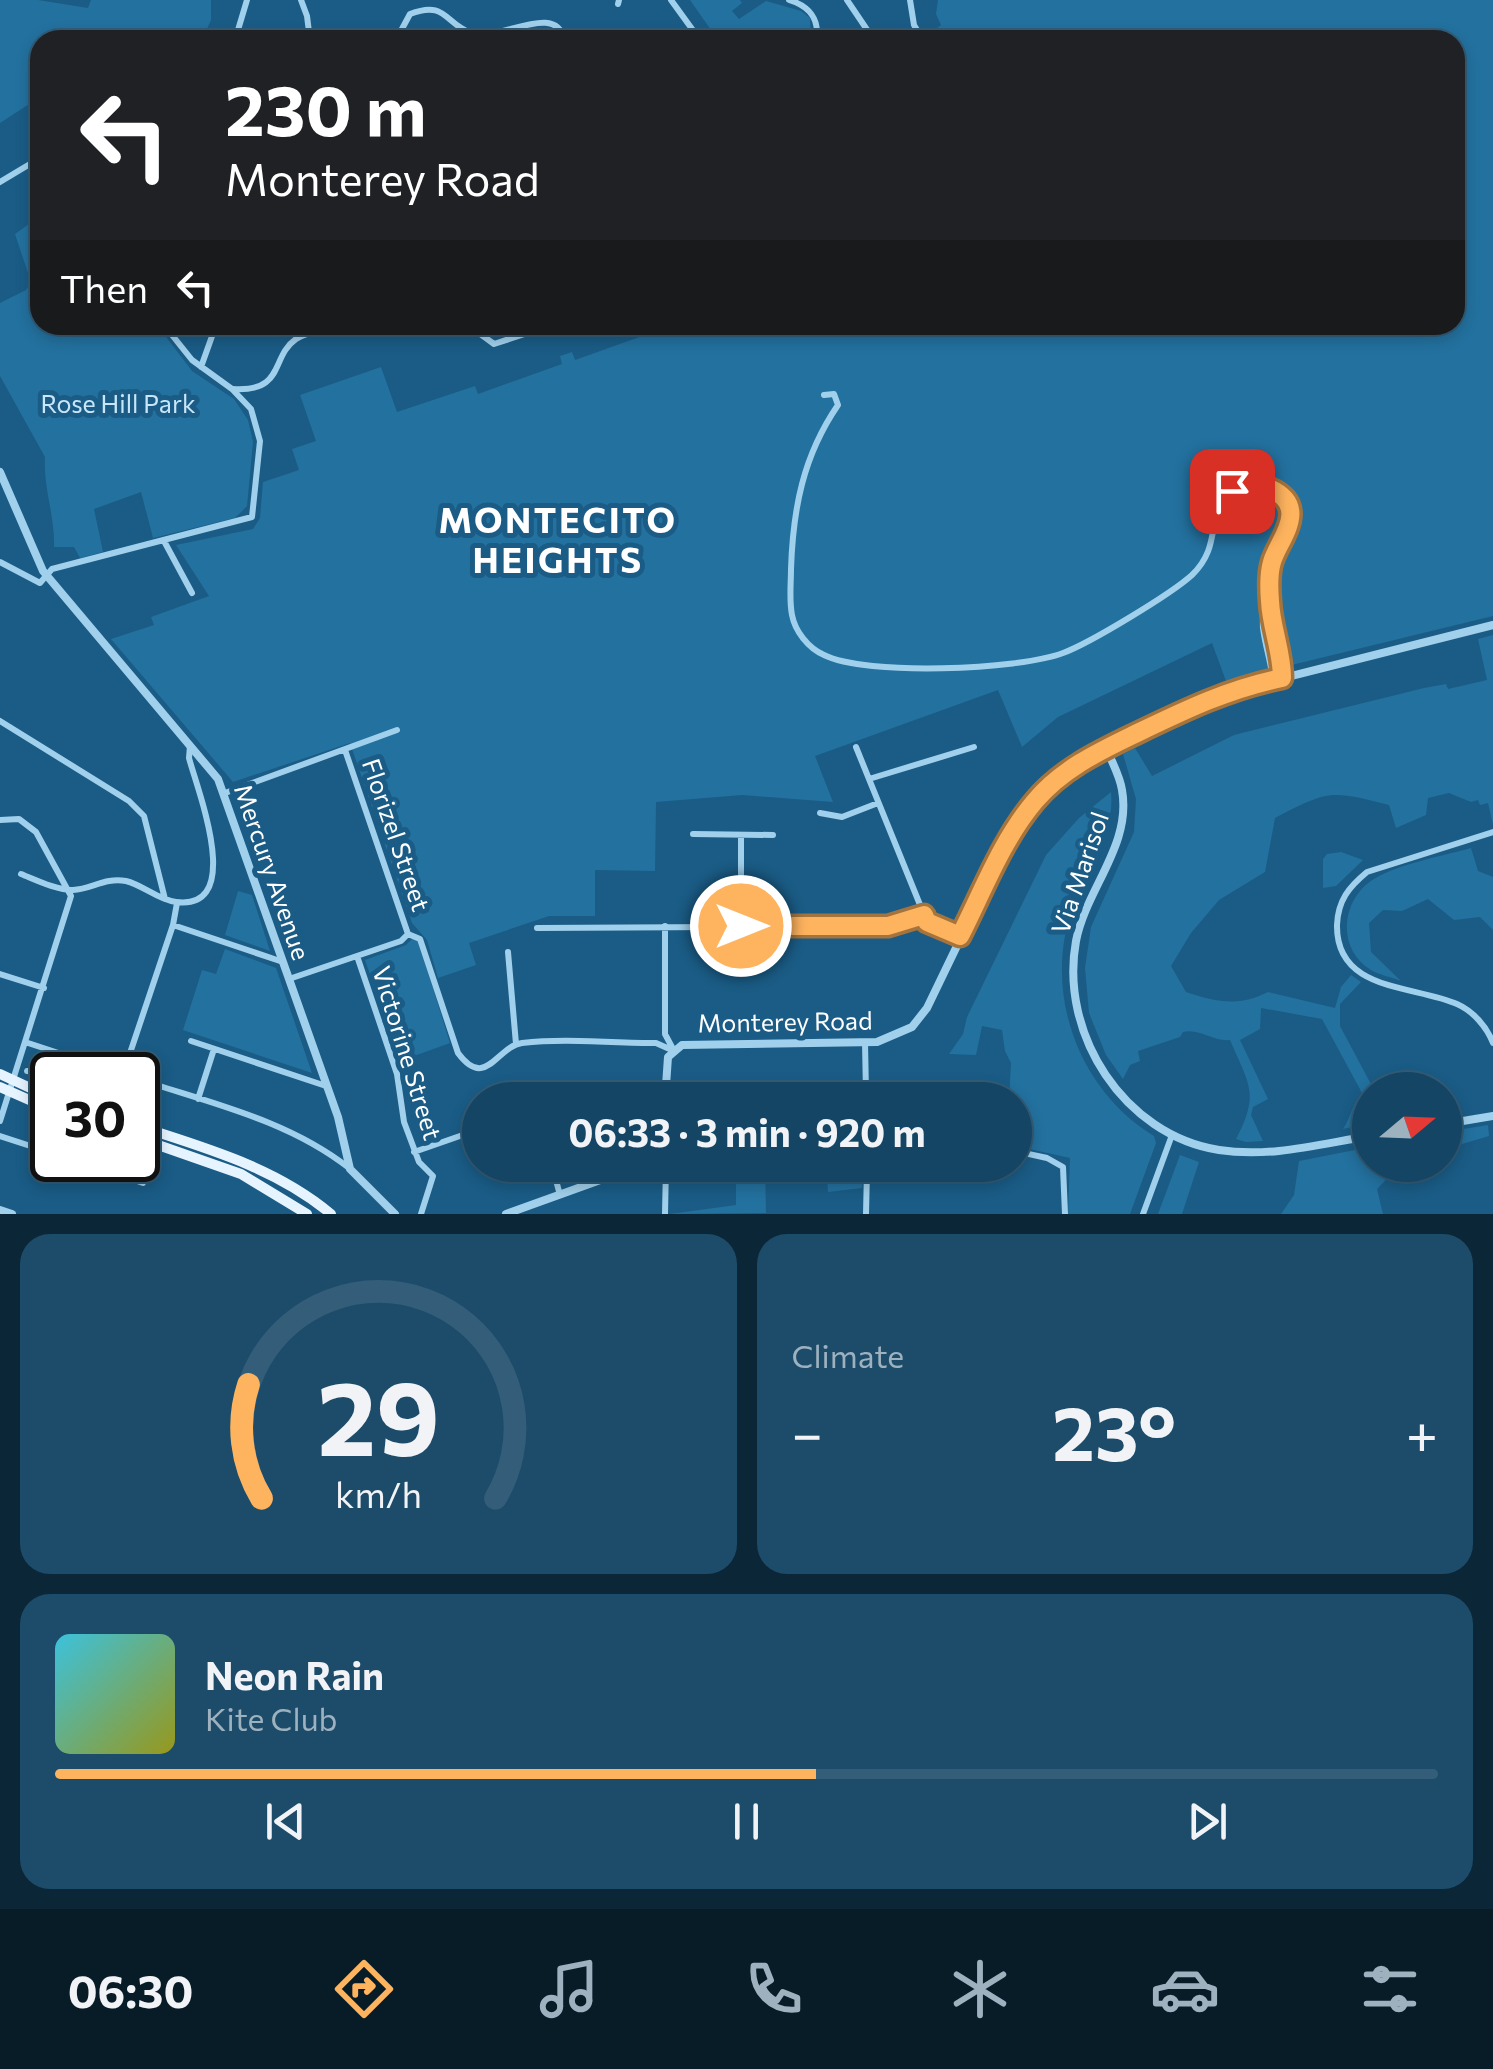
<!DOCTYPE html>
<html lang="en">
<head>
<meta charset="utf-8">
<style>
	:root { --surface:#144564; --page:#1d4c6a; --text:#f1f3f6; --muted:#9db1bf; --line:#335d78; --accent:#feb35e }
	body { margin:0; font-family:Commissioner,sans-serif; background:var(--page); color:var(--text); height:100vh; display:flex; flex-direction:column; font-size:38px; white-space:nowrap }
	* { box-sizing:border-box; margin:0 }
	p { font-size:32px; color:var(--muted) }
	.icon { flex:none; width:55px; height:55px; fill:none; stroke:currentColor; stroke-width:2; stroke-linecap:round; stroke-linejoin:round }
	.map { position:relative; height:1214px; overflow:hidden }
	.side { display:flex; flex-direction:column; gap:20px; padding:20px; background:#0b2637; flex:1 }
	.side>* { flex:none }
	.hud { position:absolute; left:30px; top:30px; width:1435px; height:305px; border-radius:30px; box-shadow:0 5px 15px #0003,0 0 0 2px var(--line); background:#202124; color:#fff; overflow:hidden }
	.needle { width:65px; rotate:71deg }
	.buttons { position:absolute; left:1352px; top:1072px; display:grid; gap:20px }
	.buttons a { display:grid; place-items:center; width:110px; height:110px; border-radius:50%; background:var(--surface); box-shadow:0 5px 15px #0003,0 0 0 2px var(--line); font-size:50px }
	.speed { position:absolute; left:30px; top:1052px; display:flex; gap:20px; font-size:50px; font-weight:700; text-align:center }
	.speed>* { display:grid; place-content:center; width:130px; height:130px; border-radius:50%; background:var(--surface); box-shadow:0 5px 15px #0003,0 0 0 2px var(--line); line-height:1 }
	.speed .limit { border:5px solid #111; border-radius:15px; background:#fff; color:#111 }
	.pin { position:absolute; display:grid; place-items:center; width:85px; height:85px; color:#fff; margin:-42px; border-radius:20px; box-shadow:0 5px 15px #0006 }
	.me { position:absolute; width:110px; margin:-55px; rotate:90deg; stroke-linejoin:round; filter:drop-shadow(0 0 8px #0008) }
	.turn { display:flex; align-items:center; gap:35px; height:210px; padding:0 30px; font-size:45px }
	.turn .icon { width:130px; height:130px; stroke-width:2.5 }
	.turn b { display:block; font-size:70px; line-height:85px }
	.then { display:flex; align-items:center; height:95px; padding:0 30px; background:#0003; gap:20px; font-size:38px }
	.big { font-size:75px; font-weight:700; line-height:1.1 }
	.side .card { flex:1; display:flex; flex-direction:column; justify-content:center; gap:15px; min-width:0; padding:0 35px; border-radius:30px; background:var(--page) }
	.side .dial { align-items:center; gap:0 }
	.dial svg { height:260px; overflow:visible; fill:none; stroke:var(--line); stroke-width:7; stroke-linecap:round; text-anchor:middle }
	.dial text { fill:var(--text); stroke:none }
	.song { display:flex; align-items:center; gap:30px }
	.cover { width:120px; height:120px; border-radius:15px; background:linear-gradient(135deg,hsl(190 70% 55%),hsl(60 70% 35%)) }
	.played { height:10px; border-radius:5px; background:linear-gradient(90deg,var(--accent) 55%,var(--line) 55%) }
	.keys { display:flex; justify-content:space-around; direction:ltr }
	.heat { display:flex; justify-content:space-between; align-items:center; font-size:55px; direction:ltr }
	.side .tiles { flex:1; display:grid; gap:20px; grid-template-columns:1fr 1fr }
	.card:last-child { grid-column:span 2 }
	.trip { position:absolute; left:462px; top:1082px; width:570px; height:100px; border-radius:50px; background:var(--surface); box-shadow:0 5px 15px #0003,0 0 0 2px var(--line); font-weight:700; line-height:100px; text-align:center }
	.tabs { display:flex; height:160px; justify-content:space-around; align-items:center; background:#081c28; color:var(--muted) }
	.tabs .icon { width:70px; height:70px }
	.tabs .on { color:var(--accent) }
	.tabs b { font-size:45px; color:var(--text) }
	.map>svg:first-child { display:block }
	.green { fill:#23719f }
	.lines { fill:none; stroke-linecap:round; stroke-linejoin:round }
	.minor { stroke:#a1d0ec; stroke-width:6 }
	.tertiary { stroke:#a1d0ec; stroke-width:8 }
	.primary { stroke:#e6f4ff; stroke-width:10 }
	.route-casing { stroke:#a5743d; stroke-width:25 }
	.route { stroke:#feb35e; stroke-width:18 }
	.labels { text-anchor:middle; stroke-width:10; stroke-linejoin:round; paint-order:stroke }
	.park-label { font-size:25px; fill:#c7e6f9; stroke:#1a5c86 }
	.street-label { font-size:25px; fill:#fff; stroke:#1a5c86 }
	.district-label { font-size:35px; font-weight:bold; letter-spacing:2.5px; fill:#fff; stroke:#1a5c86 }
</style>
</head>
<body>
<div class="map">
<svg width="1493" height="1214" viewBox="0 0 1493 1214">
	<rect width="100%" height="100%" fill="#1a5c86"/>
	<!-- green -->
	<path class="green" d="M0,0H38L88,8L91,0H211V20L202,40H158L157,32H131L121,40H40V97L0,123Z
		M690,0H740L742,3L732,11L739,19L766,1L801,11L810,18L811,40H718Z
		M938,0H1493V616L1226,681L1212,643L1058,717L1022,747L998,690L815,756L833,802L742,795L656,802L655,871L595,870V916H549L469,943L476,965L438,978L427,940L412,923L350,743L233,782L111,639L154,625L151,617L209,596L176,545L253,529L260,518L263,482L299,470L292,449L316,441L300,395L381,367L397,412L475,386L478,394L562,364L560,356L572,352L575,360L673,325H1455V40H936L928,35L941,25L936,14Z
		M40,216V325H157L192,371L234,399L248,420L253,442L247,506L235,518L153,538L141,492L94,509L103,552L80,558L74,547H54C55,516 43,487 45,457L0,376V303L26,290L31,282L15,234Z
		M1493,635V825L1488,803L1480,805L1478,800L1471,802L1449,793L1428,798L1426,815L1396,828L1389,805C1330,790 1329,790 1275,818L1265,872L1219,900L1191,933L1171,966L1186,992C1216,1002 1239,1007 1268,992L1335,1008L1341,987L1351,975L1361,982L1340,1004V1026L1372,1086L1369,1123L1343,1129C1351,1117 1352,1104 1362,1093L1322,1019L1261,1008L1260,1029L1240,1040L1268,1099L1253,1107L1251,1115L1263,1141L1246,1142L1236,1139C1260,1093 1249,1085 1230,1040C1213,1042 1200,1028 1183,1032L1180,1037L1138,1051L1140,1061L1130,1065L1123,1079L1106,1055L1089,1013L1085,968L1091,927L1134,832L1136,799L1123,754L1135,748L1152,776L1234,735L1424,688L1446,684L1448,689L1487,680L1478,639Z
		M1111,792C1115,836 1088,867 1073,907C1042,991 1078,1090 1154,1136L1156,1143L1130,1214H1068L1070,1158L1016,1146L1019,1127L1015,1100H1009L1011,1063L1005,1051L1002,1030L982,1026L976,1055L949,1054L963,1034L967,1017L1046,855L1079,818Z
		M1471,848L1478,871L1493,877V930L1480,917L1454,920L1428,899L1402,911L1383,910L1369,923L1371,952L1401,981C1391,977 1379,975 1371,970C1335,948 1342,898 1374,879C1398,864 1443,856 1471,848Z
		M1341,852L1363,860L1336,886L1323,888V859L1327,854Z
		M238,891L252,895L270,951L225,935Z
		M414,937L419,943L450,1043L400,1061L365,960L406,945Z
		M225,949L276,968L312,1073L183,1030L202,970L216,974Z
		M1488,1125L1489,1136L1445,1149V1132Z
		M1370,1147V1165H1400L1377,1189L1383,1214H1281L1294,1195L1299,1161Z
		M1180,1155L1199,1162L1182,1214H1158Z
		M741,1165H765L766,1213L670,1214L736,1205V1170L741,1169Z
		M826,1165H865L862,1188L828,1192Z"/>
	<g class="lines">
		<!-- minor -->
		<path class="minor" d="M301,0L307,16L310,40
			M671,0L700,40
			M789,0C809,6 820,19 816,40
			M847,0L874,40
			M910,0L914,25L923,40
			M618,4L619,0
			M235,40L247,0
			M396,40L410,14C446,0 444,23 471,33C497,43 557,0 564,40
			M0,182L40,158
			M468,325L494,344L552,325
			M201,367L216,325
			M233,389C286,392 270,357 296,339C309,330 326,332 341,325
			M824,395L834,394L838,405C803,456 793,509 791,569C791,584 789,600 792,615C795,631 808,648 824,655C866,676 1018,670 1063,653C1090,643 1171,594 1192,575C1220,548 1208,521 1223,499C1234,485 1256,481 1271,489C1282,494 1289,507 1290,519C1291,538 1274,550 1271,568C1267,585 1262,610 1263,628C1265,645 1271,662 1273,680
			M164,541L192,593
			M0,562L40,583L52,569L252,517L260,441L251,409L232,389L192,360L164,325
			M1270,599L1282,678
			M0,721L129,801L144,816L165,899
			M856,747L927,922L960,936
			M345,750L408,934
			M869,779L974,747
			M225,793L397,730
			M820,813L842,817L878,803
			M0,820L19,819L36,832L71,896L0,1121
			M1493,832L1367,872C1349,887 1338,900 1337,925C1336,992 1414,985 1457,1004C1473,1011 1487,1027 1493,1043
			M693,834L773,835
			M21,874C36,880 56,890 73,890C92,889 105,877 126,881C143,885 158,900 176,902C246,911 197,789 189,758L190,746
			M173,925L283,962
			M665,926V1034L673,1049
			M741,927V835
			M537,928L888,926L924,915
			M408,934L420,939L458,1053C486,1091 497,1046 522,1043C565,1038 612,1043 656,1043L674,1051
			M508,952L516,1044
			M357,956L397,1074L404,1122L419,1162L433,1176L421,1214
			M0,974L44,988
			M289,979L401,941L408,934
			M191,1041L326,1086
			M25,1042L95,1065
			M865,1042L866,1094L876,1099
			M27,1071L44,1073L100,1066L125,1075
			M123,1074L173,925L177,903
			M138,1079C210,1103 288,1120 349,1168
			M198,1099L214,1049
			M0,1136L52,1153
			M1015,1151L1047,1158L1063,1167L1065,1214
			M414,1152L480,1129
			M74,1160L143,1183
			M556,1165L554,1173L560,1195
			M601,1165L609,1179
			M801,1165H809
			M665,1214L666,1165
			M866,1214L867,1170L875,1165
			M1143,1214L1172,1135"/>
		<!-- tertiary -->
		<path class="tertiary" d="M0,472L43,571L218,779L338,1117L350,1169L395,1214
			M1106,748C1112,762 1120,776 1122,790C1132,845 1086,889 1076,941C1059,1034 1124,1135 1219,1150C1270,1158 1320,1144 1370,1136
			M665,1100L668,1057L682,1045L877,1042L912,1027L927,1008L1011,834L1037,799L1067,771L1094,754L1220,694L1493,625
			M1445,1124L1493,1116
			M0,1210L12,1214
			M506,1214L642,1165"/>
		<!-- primary -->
		<path class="primary" d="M0,1074L52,1098
			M0,1087L52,1110
			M138,1126C205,1148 275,1167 331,1214
			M138,1138L241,1174L307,1214"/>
	</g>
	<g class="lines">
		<!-- route casing -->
		<g class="route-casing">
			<path id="route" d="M741,926H888L924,915L927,922L960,936C983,891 1002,840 1035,801C1061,770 1096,753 1131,736C1181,712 1227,689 1282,678C1282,651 1271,627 1270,601C1269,589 1269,572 1272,562C1278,540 1312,507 1269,488C1256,482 1244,485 1232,491"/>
		</g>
		<!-- route -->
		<use href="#route" class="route"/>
	</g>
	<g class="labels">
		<!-- park labels -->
		<g class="park-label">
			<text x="118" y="413">Rose Hill Park</text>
		</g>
		<!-- street labels -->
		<g class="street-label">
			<text transform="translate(396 835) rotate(71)" y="9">Florizel Street</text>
			<text transform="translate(272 872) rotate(71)" y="9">Mercury Avenue</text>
			<text transform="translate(1080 873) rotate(-71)" y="9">Via Marisol</text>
			<text transform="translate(785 1022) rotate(-1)" y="9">Monterey Road</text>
			<text transform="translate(407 1053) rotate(73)" y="9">Victorine Street</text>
		</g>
		<!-- district labels -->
		<g class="district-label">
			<text x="558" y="533">MONTECITO<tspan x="558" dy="40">HEIGHTS</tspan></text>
		</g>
	</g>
</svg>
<div class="buttons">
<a><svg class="needle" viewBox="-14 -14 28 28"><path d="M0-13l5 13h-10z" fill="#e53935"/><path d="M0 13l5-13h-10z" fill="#9db1bf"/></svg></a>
</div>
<div class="speed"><div class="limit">30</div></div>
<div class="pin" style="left:1232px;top:491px;background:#d93025"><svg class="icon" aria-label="arrive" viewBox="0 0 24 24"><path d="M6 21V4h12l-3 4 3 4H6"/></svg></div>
<svg class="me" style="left:741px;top:926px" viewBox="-20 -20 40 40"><circle r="17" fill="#feb35e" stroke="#fff" stroke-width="3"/><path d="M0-11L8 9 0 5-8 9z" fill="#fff"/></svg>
<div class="trip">06:33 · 3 min · 920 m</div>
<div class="hud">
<div class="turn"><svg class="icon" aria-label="left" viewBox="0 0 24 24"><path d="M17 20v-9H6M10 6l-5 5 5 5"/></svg><div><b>230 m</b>Monterey Road</div></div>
<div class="then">Then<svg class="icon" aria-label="left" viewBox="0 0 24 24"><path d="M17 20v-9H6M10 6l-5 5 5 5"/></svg></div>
</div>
</div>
<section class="side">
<div class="tiles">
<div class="card dial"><svg viewBox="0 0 100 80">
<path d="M14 69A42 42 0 1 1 86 69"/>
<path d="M14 69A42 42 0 0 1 10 34" stroke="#feb35e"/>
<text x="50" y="56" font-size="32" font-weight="700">29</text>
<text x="50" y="72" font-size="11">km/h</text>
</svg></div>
<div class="card"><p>Climate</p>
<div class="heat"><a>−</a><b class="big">23°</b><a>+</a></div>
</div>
<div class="card">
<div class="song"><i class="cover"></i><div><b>Neon Rain</b><p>Kite Club</p></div></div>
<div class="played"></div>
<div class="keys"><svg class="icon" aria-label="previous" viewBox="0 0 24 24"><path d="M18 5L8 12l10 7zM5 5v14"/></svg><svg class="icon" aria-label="pause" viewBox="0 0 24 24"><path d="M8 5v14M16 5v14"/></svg><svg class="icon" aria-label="next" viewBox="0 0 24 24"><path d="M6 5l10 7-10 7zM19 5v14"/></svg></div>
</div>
</div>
</section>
<nav class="tabs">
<b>06:30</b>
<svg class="icon on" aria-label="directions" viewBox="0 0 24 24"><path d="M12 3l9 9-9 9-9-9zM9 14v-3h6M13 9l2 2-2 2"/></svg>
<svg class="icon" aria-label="music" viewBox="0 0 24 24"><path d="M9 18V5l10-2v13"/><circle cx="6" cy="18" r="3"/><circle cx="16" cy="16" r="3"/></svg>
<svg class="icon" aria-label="phone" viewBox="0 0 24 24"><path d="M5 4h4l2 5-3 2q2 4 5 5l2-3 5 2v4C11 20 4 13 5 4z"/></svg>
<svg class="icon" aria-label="climate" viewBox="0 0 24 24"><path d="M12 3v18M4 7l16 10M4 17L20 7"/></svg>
<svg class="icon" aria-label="car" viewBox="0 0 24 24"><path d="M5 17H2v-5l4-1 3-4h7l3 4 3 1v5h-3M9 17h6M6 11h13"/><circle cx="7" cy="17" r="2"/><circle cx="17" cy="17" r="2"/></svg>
<svg class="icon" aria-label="filters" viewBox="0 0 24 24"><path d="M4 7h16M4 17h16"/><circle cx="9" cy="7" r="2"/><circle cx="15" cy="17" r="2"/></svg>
</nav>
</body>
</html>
